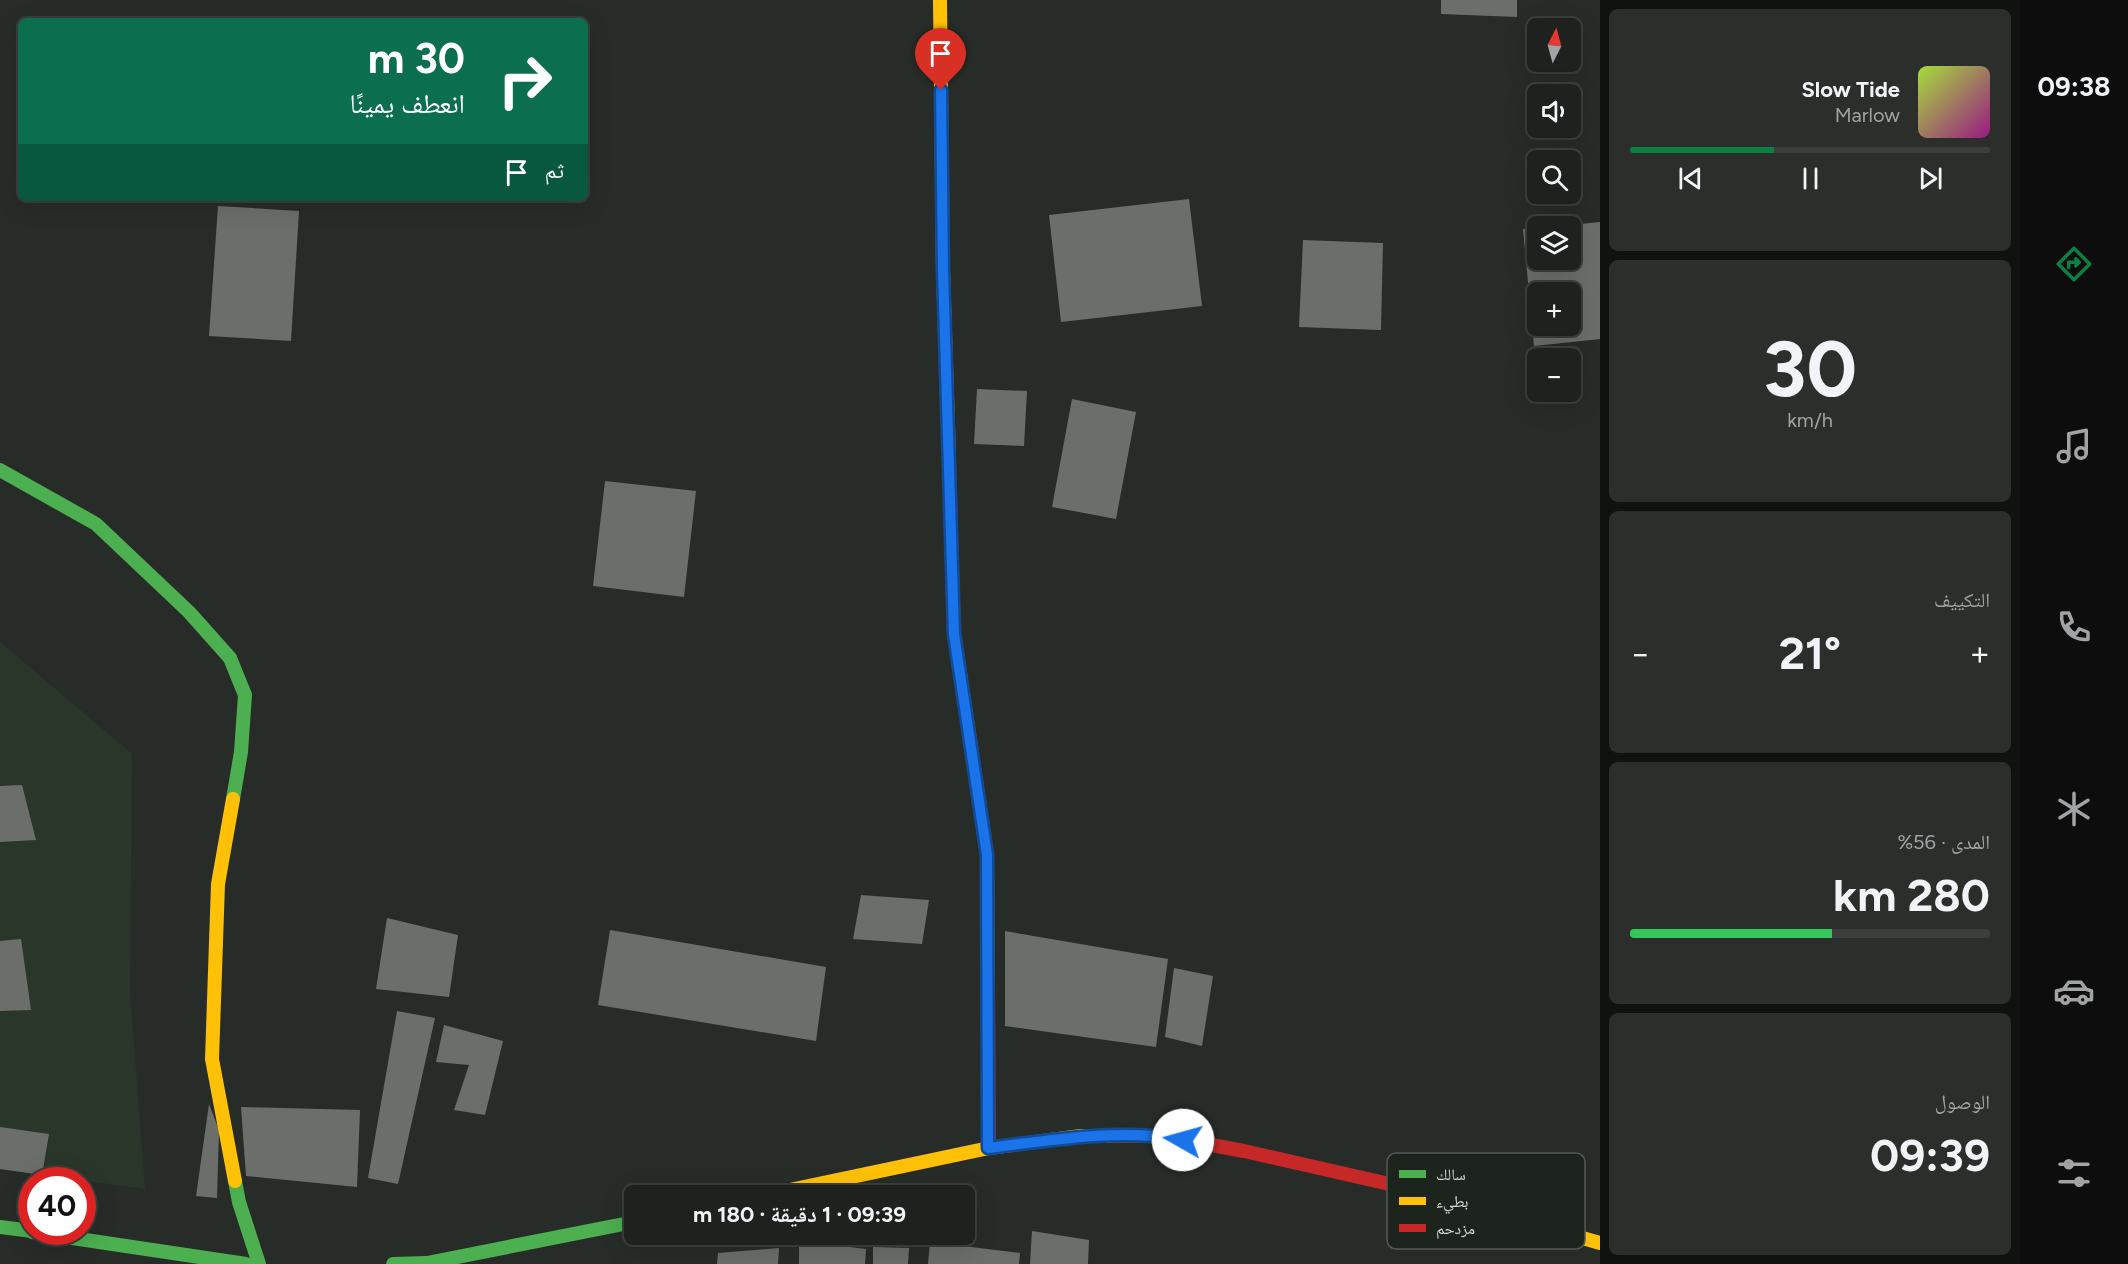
<!DOCTYPE html>
<html lang="ar">
<head>
<meta charset="utf-8">
<style>
	:root { --surface:#1e211e; --page:#2b2e2b; --text:#f1f3f6; --muted:#a1a3a4; --line:#3c3e3c; --accent:#0b8043 }
	body { margin:0; font-family:Figtree,"Noto Naskh Arabic",sans-serif; background:var(--page); color:var(--text); direction:rtl; height:100vh; display:flex; flex-direction:column; font-size:22px; white-space:nowrap }
	* { box-sizing:border-box; margin:0 }
	p { font-size:20px; color:var(--muted) }
	.icon { flex:none; width:33px; height:33px; fill:none; stroke:currentColor; stroke-width:2; stroke-linecap:round; stroke-linejoin:round }
	.map { position:relative; flex:1; overflow:hidden; direction:ltr }
	.details { display:flex; flex-direction:column; gap:9px; padding:9px; background:#101210; width:420px }
	.details>* { flex:none }
	.top-card { position:absolute; left:18px; top:18px; width:570px; height:183px; border-radius:9px; box-shadow:0 6px 24px #0002,0 0 0 2px var(--line); direction:rtl; background:#0b6e4f; color:#fff; overflow:hidden }
	.needle { width:39px; rotate:6deg }
	.fabs { position:absolute; left:1527px; top:18px; display:grid; gap:12px }
	.fabs a { display:grid; place-items:center; width:54px; height:54px; border-radius:9px; background:var(--surface); box-shadow:0 6px 24px #0002,0 0 0 2px var(--line); font-size:30px }
	.speed { position:absolute; left:18px; top:1167px; display:flex; gap:12px; font-size:30px; font-weight:700; text-align:center }
	.speed>* { display:grid; place-content:center; width:78px; height:78px; border-radius:50%; background:var(--surface); box-shadow:0 6px 24px #0002,0 0 0 2px var(--line); line-height:1 }
	.speed .limit { border:9px solid #d22; background:#fff; color:#111 }
	.pin { position:absolute; display:grid; place-items:center; width:51px; height:51px; color:#fff; margin:-62px -26px; border-radius:50% 50% 50% 0; rotate:-45deg; box-shadow:0 0 6px #0007 }
	.pin .icon { rotate:45deg }
	.me { position:absolute; width:66px; margin:-33px; rotate:277deg; stroke-linejoin:round; filter:drop-shadow(0 0 4px #0008) }
	.turn { display:flex; align-items:center; gap:21px; height:126px; padding:0 24px; font-size:27px }
	.turn .icon { width:78px; height:78px; stroke-width:2.5 }
	.turn b { display:block; font-size:42px; line-height:51px }
	.then { display:flex; align-items:center; height:57px; padding:0 24px; background:#0003; gap:12px; font-size:22px }
	.big { font-size:45px; font-weight:700; line-height:1.1 }
	.details .tile { flex:1; display:flex; flex-direction:column; justify-content:center; gap:9px; min-width:0; padding:0 21px; border-radius:9px; background:var(--page) }
	.details .dial { align-items:center; gap:0 }
	.dial b { font-size:78px; line-height:1 }
	.song { display:flex; align-items:center; gap:18px }
	.cover { width:72px; height:72px; border-radius:9px; background:linear-gradient(135deg,hsl(80 70% 55%),hsl(310 70% 35%)) }
	.played { height:6px; border-radius:3px; background:linear-gradient(90deg,var(--accent) 40%,var(--line) 40%) }
	.keys { display:flex; justify-content:space-around; direction:ltr }
	.heat { display:flex; justify-content:space-between; align-items:center; font-size:33px; direction:ltr }
	.charge { height:9px; border-radius:4px; background:linear-gradient(90deg,#34c759 56%,var(--line) 0) }
	.trip { position:absolute; left:624px; top:1185px; width:351px; height:60px; border-radius:9px; background:var(--surface); box-shadow:0 6px 24px #0002,0 0 0 2px var(--line); font-weight:700; line-height:60px; text-align:center; direction:rtl }
	main { display:flex; flex:1; min-height:0 }
	.dock { display:flex; flex-direction:column; width:108px; justify-content:space-around; align-items:center; background:#0c0d0c; color:var(--muted) }
	.dock .icon { width:42px; height:42px }
	.dock .current { color:var(--accent) }
	.dock b { font-size:27px; color:var(--text) }
	.map>svg:first-child { display:block }
	.built { fill:#2b362b }
	.building { fill:#6c6e6a; fill-rule:evenodd }
	.lines { fill:none; stroke-linecap:round; stroke-linejoin:round }
	.fast { stroke:#4caf50; stroke-width:14 }
	.slow { stroke:#ffc107; stroke-width:14 }
	.jam { stroke:#c62828; stroke-width:14 }
	.route-casing { stroke:#114b97; stroke-width:15 }
	.route { stroke:#1a73e8; stroke-width:10 }
	.key { fill:#1c241d; stroke:#535a54; stroke-width:1.5 }
	.key-label { font-size:16px; fill:#d4d9d4 }
</style>
</head>
<body>
<main>
<nav class="dock">
<b>09:38</b>
<svg class="icon current" aria-label="directions" viewBox="0 0 24 24"><path d="M12 3l9 9-9 9-9-9zM9 14v-3h6M13 9l2 2-2 2"/></svg>
<svg class="icon" aria-label="music" viewBox="0 0 24 24"><path d="M9 18V5l10-2v13"/><circle cx="6" cy="18" r="3"/><circle cx="16" cy="16" r="3"/></svg>
<svg class="icon" aria-label="phone" viewBox="0 0 24 24"><path d="M5 4h4l2 5-3 2q2 4 5 5l2-3 5 2v4C11 20 4 13 5 4z"/></svg>
<svg class="icon" aria-label="climate" viewBox="0 0 24 24"><path d="M12 3v18M4 7l16 10M4 17L20 7"/></svg>
<svg class="icon" aria-label="car" viewBox="0 0 24 24"><path d="M5 17H2v-5l4-1 3-4h7l3 4 3 1v5h-3M9 17h6M6 11h13"/><circle cx="7" cy="17" r="2"/><circle cx="17" cy="17" r="2"/></svg>
<svg class="icon" aria-label="filters" viewBox="0 0 24 24"><path d="M4 7h16M4 17h16"/><circle cx="9" cy="7" r="2"/><circle cx="15" cy="17" r="2"/></svg>
</nav>
<section class="details">
<div class="tile">
<div class="song"><i class="cover"></i><div><b>Slow Tide</b><p>Marlow</p></div></div>
<div class="played"></div>
<div class="keys"><svg class="icon" aria-label="previous" viewBox="0 0 24 24"><path d="M18 5L8 12l10 7zM5 5v14"/></svg><svg class="icon" aria-label="pause" viewBox="0 0 24 24"><path d="M8 5v14M16 5v14"/></svg><svg class="icon" aria-label="next" viewBox="0 0 24 24"><path d="M6 5l10 7-10 7zM19 5v14"/></svg></div>
</div>
<div class="tile dial"><b>30</b><p>km/h</p></div>
<div class="tile"><p>التكييف</p>
<div class="heat"><a>−</a><b class="big">21°</b><a>+</a></div>
</div>
<div class="tile"><p>المدى · 56%</p><b class="big">280 km</b><div class="charge"></div></div>
<div class="tile"><p>الوصول</p><b class="big">09:39</b></div>
</section>
<div class="map">
<svg width="1600" height="1264" viewBox="0 0 1600 1264">
	<rect width="100%" height="100%" fill="#282c28"/>
	<!-- built -->
	<path class="built" d="M0,642L132,754L130,994L145,1189L0,1169Z"/>
	<!-- building -->
	<path class="building" d="M1441,0H1517V17L1441,14Z
		M1189,199L1202,306L1061,322L1049,215Z
		M218,206L299,211L291,341L209,336Z
		M1600,222V339L1534,346L1523,229L1538,228V260H1570V225ZM1538,292H1570V326H1538Z
		M1303,240L1383,243L1381,330L1299,327Z
		M977,389L1027,391L1024,446L974,444Z
		M1072,399L1136,412L1116,519L1052,507Z
		M605,481L696,491L684,597L593,586Z
		M22,785L36,840L0,842V786Z
		M861,895L929,900L922,944L853,939Z
		M387,918L458,935L449,997L376,989Z
		M610,930L826,967L816,1041L598,1005Z
		M1005,931L1168,959L1156,1047L1005,1026Z
		M21,939L31,1010L0,1011V941Z
		M1174,968L1213,976L1202,1046L1165,1037Z
		M397,1011L435,1018L398,1184L368,1178Z
		M444,1025L503,1041L485,1115L454,1110L469,1065L436,1062Z
		M209,1104L219,1130L217,1198L196,1196Z
		M241,1107L360,1110L357,1187L246,1176Z
		M0,1127L49,1134L42,1175L0,1169Z
		M1032,1231L1089,1240L1088,1264H1030Z
		M906,1234H931L930,1242L906,1240Z
		M799,1241L866,1249L865,1264H799Z
		M930,1242L1020,1253L1019,1264H928Z
		M873,1247L909,1248L908,1264H873Z
		M779,1248L778,1264H717L718,1253Z"/>
	<g class="lines">
		<!-- fast -->
		<path class="fast" d="M0,470L96,524L189,612L230,658L245,695L241,752L233,799
			M957,653L987,855L988,983
			M235,1181L239,1202L259,1264
			M0,1227L32,1231
			M32,1232L246,1264
			M393,1264L427,1263L634,1222"/>
		<!-- slow -->
		<path class="slow" d="M940,0L943,270L949,459
			M233,799L218,884L212,1059L235,1181
			M762,1196L989,1148L1081,1136H1112
			M1457,1202L1600,1243"/>
		<!-- jam -->
		<path class="jam" d="M949,459L954,634L957,653
			M988,983L989,1148
			M1112,1136H1163L1244,1151L1407,1188L1457,1202"/>
	</g>
	<g class="lines">
		<!-- route casing -->
		<g class="route-casing">
			<path id="route" d="M941,90L943,270L954,634L987,855L988,1148C1052,1140 1119,1128 1183,1140"/>
		</g>
		<!-- route -->
		<use href="#route" class="route"/>
	</g>
	<!-- legend -->
	<rect x="1387" y="1153" width="198" height="96" rx="9" class="key"/>
	<rect x="1399" y="1170" width="27" height="8" fill="#4caf50"/>
	<rect x="1399" y="1197" width="27" height="8" fill="#ffc107"/>
	<rect x="1399" y="1224" width="27" height="8" fill="#c62828"/>
	<g class="key-label">
		<text x="1436" y="1180">سالك</text>
		<text x="1436" y="1207">بطيء</text>
		<text x="1436" y="1234">مزدحم</text>
	</g>
</svg>
<div class="fabs">
<a><svg class="needle" viewBox="-14 -14 28 28"><path d="M0-13l5 13h-10z" fill="#e53935"/><path d="M0 13l5-13h-10z" fill="#a1a3a4"/></svg></a>
<a><svg class="icon" aria-label="sound" viewBox="0 0 24 24"><path d="M4 9h4l5-4v14l-5-4H4zM17 9q2 3 0 6"/></svg></a>
<a><svg class="icon" aria-label="search" viewBox="0 0 24 24"><circle cx="10" cy="10" r="6"/><path d="M15 15l6 6"/></svg></a>
<a><svg class="icon" aria-label="layers" viewBox="0 0 24 24"><path d="M12 4l9 5-9 5-9-5zM3 14l9 5 9-5"/></svg></a>
<a>+</a>
<a>−</a>
</div>
<div class="speed"><div class="limit">40</div></div>
<div class="pin" style="left:941px;top:90px;background:#d93025"><svg class="icon" aria-label="arrive" viewBox="0 0 24 24"><path d="M6 21V4h12l-3 4 3 4H6"/></svg></div>
<svg class="me" style="left:1183px;top:1140px" viewBox="-20 -20 40 40"><circle r="19" fill="#fff"/><path d="M0-13L10 11 0 6-10 11z" fill="#1a73e8"/></svg>
<div class="trip">09:39 · 1 دقيقة · 180 m</div>
<div class="top-card">
<div class="turn"><svg class="icon" aria-label="right" viewBox="0 0 24 24"><path d="M7 20v-9h11M14 6l5 5-5 5"/></svg><div><b>30 m</b>انعطف يمينًا</div></div>
<div class="then">ثم<svg class="icon" aria-label="arrive" viewBox="0 0 24 24"><path d="M6 21V4h12l-3 4 3 4H6"/></svg></div>
</div>
</div>
</main>
</body>
</html>
